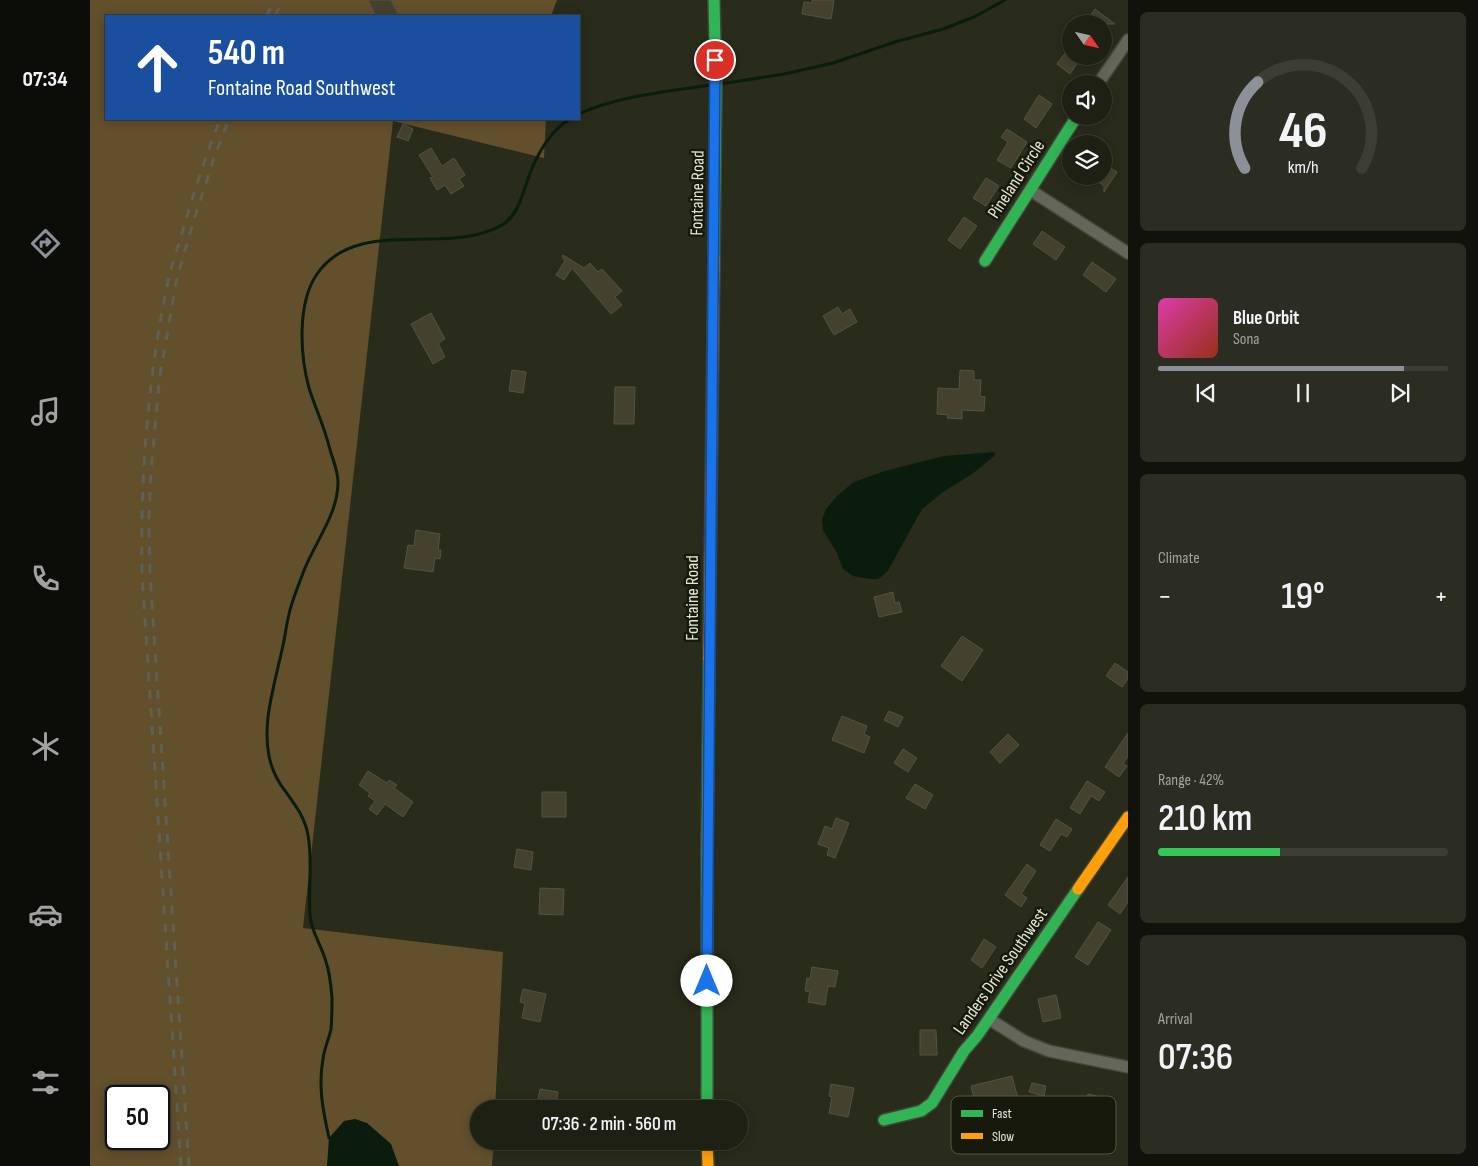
<!DOCTYPE html>
<html lang="en">
<head>
<meta charset="utf-8">
<style>
	:root { --surface:#1f2014; --page:#2c2d22; --text:#f1f3f6; --muted:#a1a3a0; --line:#3c3e34; --accent:#8c9099 }
	body { margin:0; font-family:"Sofia Sans Condensed",sans-serif; background:var(--page); color:var(--text); height:100vh; display:flex; flex-direction:column; font-size:19px; white-space:nowrap }
	* { box-sizing:border-box; margin:0 }
	p { font-size:16px; color:var(--muted) }
	.icon { flex:none; width:28px; height:28px; fill:none; stroke:currentColor; stroke-width:2; stroke-linecap:round; stroke-linejoin:round }
	.map { position:relative; flex:1; overflow:hidden }
	.sheet { display:flex; flex-direction:column; gap:12px; padding:12px; background:#11120b; width:350px }
	.sheet>* { flex:none }
	.banner { position:absolute; left:15px; top:15px; width:475px; height:105px; border-radius:0px; box-shadow:0 2px 12px #0003,0 0 0 1px var(--line); background:#1a4fa0; color:#fff; overflow:hidden }
	.needle { width:32px; rotate:124deg }
	.tools { position:absolute; left:972px; top:15px; display:grid; gap:10px }
	.tools a { display:grid; place-items:center; width:50px; height:50px; border-radius:50%; background:var(--surface); box-shadow:0 2px 12px #0003,0 0 0 1px var(--line); font-size:25px }
	.speed { position:absolute; left:15px; top:1085px; display:flex; gap:10px; font-size:25px; font-weight:700; text-align:center }
	.speed>* { display:grid; place-content:center; width:65px; height:65px; border-radius:50%; background:var(--surface); box-shadow:0 2px 12px #0003,0 0 0 1px var(--line); line-height:1 }
	.speed .limit { border:2px solid #111; border-radius:8px; background:#fff; color:#111 }
	.pin { position:absolute; display:grid; place-items:center; width:42px; height:42px; color:#fff; margin:-21px; border:2px solid #fff; border-radius:50%; box-shadow:0 1px 5px #0007 }
	.me { position:absolute; width:55px; margin:-28px; rotate:0deg; stroke-linejoin:round; filter:drop-shadow(0 0 4px #0008) }
	.turn { display:flex; align-items:center; gap:18px; height:105px; padding:0 20px; font-size:22px }
	.turn .icon { width:65px; height:65px; stroke-width:2.5 }
	.turn b { display:block; font-size:35px; line-height:42px }
	.big { font-size:38px; font-weight:600; line-height:1.1 }
	.sheet .widget { flex:1; display:flex; flex-direction:column; justify-content:center; gap:8px; min-width:0; padding:0 18px; border-radius:8px; background:var(--page) }
	.sheet .dial { align-items:center; gap:0 }
	.dial svg { height:130px; overflow:visible; fill:none; stroke:var(--line); stroke-width:7; stroke-linecap:round; text-anchor:middle }
	.dial text { fill:var(--text); stroke:none }
	.song { display:flex; align-items:center; gap:15px }
	.cover { width:60px; height:60px; border-radius:8px; background:linear-gradient(135deg,hsl(320 70% 55%),hsl(10 70% 35%)) }
	.played { height:5px; border-radius:2px; background:linear-gradient(90deg,var(--accent) 85%,var(--line) 85%) }
	.keys { display:flex; justify-content:space-around; direction:ltr }
	.heat { display:flex; justify-content:space-between; align-items:center; font-size:28px; direction:ltr }
	.charge { height:8px; border-radius:4px; background:linear-gradient(90deg,#34c759 42%,var(--line) 0) }
	.trip { position:absolute; left:380px; top:1100px; width:278px; height:50px; border-radius:25px; background:var(--surface); box-shadow:0 2px 12px #0003,0 0 0 1px var(--line); font-weight:600; line-height:50px; text-align:center }
	main { display:flex; flex:1; min-height:0 }
	.menu { display:flex; flex-direction:column; width:90px; justify-content:space-around; align-items:center; background:#0c0d08; color:var(--muted) }
	.menu .icon { width:35px; height:35px }
	.menu .on { color:var(--accent) }
	.menu b { font-size:22px; color:var(--text) }
	.map>svg:first-child { display:block }
	.green { fill:#624f2c; fill-rule:evenodd }
	.water { fill:#091c0e }
	.lines { fill:none; stroke-linecap:round; stroke-linejoin:round }
	.stream { stroke:#091c0e; stroke-width:3 }
	.building { fill:#44422e; stroke:#535245 }
	.street-casing { stroke:#434538; stroke-width:14 }
	.fast-casing { stroke:#434538; stroke-width:14 }
	.slow-casing { stroke:#434538; stroke-width:14 }
	.street { stroke:#64665a; stroke-width:11 }
	.fast { stroke:#30b455; stroke-width:11 }
	.slow { stroke:#ff9f0a; stroke-width:11 }
	.rail { stroke:#5f6155; stroke-width:3; stroke-dasharray:9 9; stroke-linecap:butt }
	.route-casing { stroke:#114b97; stroke-width:12 }
	.route { stroke:#1a73e8; stroke-width:9 }
	.labels { text-anchor:middle; stroke-width:5; stroke-linejoin:round; paint-order:stroke }
	.street-label { font-size:18px; fill:#e3e7d4; stroke:#17190c }
	.key { fill:#17190c; stroke:#545748; stroke-width:1 }
	.key-label { font-size:14px; fill:#e3e7d4 }
</style>
</head>
<body>
<main>
<nav class="menu">
<b>07:34</b>
<svg class="icon on" aria-label="directions" viewBox="0 0 24 24"><path d="M12 3l9 9-9 9-9-9zM9 14v-3h6M13 9l2 2-2 2"/></svg>
<svg class="icon" aria-label="music" viewBox="0 0 24 24"><path d="M9 18V5l10-2v13"/><circle cx="6" cy="18" r="3"/><circle cx="16" cy="16" r="3"/></svg>
<svg class="icon" aria-label="phone" viewBox="0 0 24 24"><path d="M5 4h4l2 5-3 2q2 4 5 5l2-3 5 2v4C11 20 4 13 5 4z"/></svg>
<svg class="icon" aria-label="climate" viewBox="0 0 24 24"><path d="M12 3v18M4 7l16 10M4 17L20 7"/></svg>
<svg class="icon" aria-label="car" viewBox="0 0 24 24"><path d="M5 17H2v-5l4-1 3-4h7l3 4 3 1v5h-3M9 17h6M6 11h13"/><circle cx="7" cy="17" r="2"/><circle cx="17" cy="17" r="2"/></svg>
<svg class="icon" aria-label="filters" viewBox="0 0 24 24"><path d="M4 7h16M4 17h16"/><circle cx="9" cy="7" r="2"/><circle cx="15" cy="17" r="2"/></svg>
</nav>
<div class="map">
<svg width="1038" height="1166" viewBox="0 0 1038 1166">
	<rect width="100%" height="100%" fill="#292b1b"/>
	<!-- green -->
	<path class="green" d="M0,0H467L461,16H16V119H456L454,158L303,121L213,928L413,952L405,1109H389V1141H404L402,1166H0ZM26,1096H69V1139H26Z"/>
	<!-- water -->
	<path class="water" d="M905,452L904,456L882,474L853,492L832,509L797,572L788,579H779L763,576L753,569L747,553L733,530L732,520L736,509L748,495L764,482L795,471L854,456Z
		M265,1119L277,1123L301,1144L309,1166H237L239,1138L254,1121Z"/>
	<g class="lines">
		<!-- stream -->
		<path class="stream" d="M630,84L694,74L743,63L805,42L853,29L884,17L915,0
			M489,114C527,96 580,91 621,85
			M239,1138C233,1111 228,1086 233,1059C234,1049 239,1039 241,1029C242,1019 242,1008 242,998C241,986 240,973 236,962C232,946 221,932 220,915C218,889 223,862 218,835C215,818 206,806 196,792C178,770 175,745 178,717C181,694 187,672 192,650C195,638 196,626 199,614C202,600 208,587 213,573C224,543 248,515 248,482C248,470 242,458 239,446C234,426 225,407 219,388C210,355 207,303 227,274C268,215 357,257 412,225C431,214 434,185 443,166C451,148 463,129 480,119"/>
	</g>
	<!-- building -->
	<path class="building" d="M278,0H301L309,16H286Z
		M722,0H744L741,19L712,14L714,2L722,3Z
		M1005,9L1025,24H994Z
		M981,45V56H992L980,74L967,64Z
		M949,95L962,104L946,128L934,119Z
		M313,124L323,129L318,141L307,137Z
		M917,129L937,142L921,168L907,160L918,142L911,137Z
		M341,148L352,166L364,158L375,175L369,179L374,186L361,194L355,185L347,190L340,178L343,177L329,155Z
		M1014,164L1027,172L1014,192V186L1000,176H1014Z
		M896,178L909,186L896,206L883,198Z
		M874,217L887,226L870,249L858,240Z
		M952,231L975,247L966,260L943,244Z
		M473,255L494,268L500,263L508,272L512,269L532,291L525,297L532,305L521,314L482,268L474,280L466,275L475,261L472,257Z
		M1002,262L1026,279L1016,292L993,275Z
		M748,307L752,314L760,309L767,322L744,335L733,316Z
		M341,313L355,339L348,343L355,357L343,364L321,324Z
		M422,370L436,372L433,393L419,391Z
		M870,370L884,371V380H891L890,396L895,397L894,411L872,410V419L857,418L858,415L847,414L848,388L869,389Z
		M525,387H545L544,424H524Z
		M326,530L350,534L348,550H351L350,559L345,558L343,572L314,568L318,545L324,546Z
		M803,592L805,603L809,602L812,612L789,617L784,597Z
		M872,636L893,650L872,681L851,666Z
		M1025,663L1038,672V679L1032,687L1016,676Z
		M799,711L813,717L808,727L794,720Z
		M752,716L777,726L774,734L780,737L774,753L742,740Z
		M1038,733V756L1033,764L1037,766L1029,777L1015,767Z
		M918,734L929,745L910,763L900,752Z
		M813,749L827,758L818,772L804,763Z
		M278,771L297,783L299,780L307,785L304,788L323,802L313,817L295,804L287,815L279,809L285,801L278,796L280,793L269,785Z
		M997,781L1015,792L1009,801L1001,796L990,814L980,808Z
		M825,784L843,795L835,809L816,798Z
		M452,792H476V817H452Z
		M746,818L759,823L745,858L737,855L739,848L728,844L735,826L742,829Z
		M966,819L982,829L977,837L971,834L960,851L950,845Z
		M427,849L443,852L441,870L424,867Z
		M937,864L946,871L931,894L937,898L931,907L915,895Z
		M1038,877V902L1030,914L1018,905Z
		M450,888L474,889L473,915L449,914Z
		M1008,922L1021,930L998,965L985,957Z
		M894,939L906,947L892,968L881,960Z
		M722,967L748,971L745,987L738,986L735,1005L718,1002L720,992L715,991L717,978L720,979Z
		M433,989L456,994L450,1022L432,1018L435,1003L430,1002Z
		M966,995L971,1018L953,1022L948,999Z
		M830,1030H846L847,1055H830Z
		M922,1076L928,1099L887,1109L881,1086Z
		M942,1083L956,1086L954,1096L939,1092Z
		M741,1084L764,1088L758,1117L739,1113L742,1097L739,1096Z
		M450,1089L468,1092L465,1109H446Z
		M998,1094L1023,1100L1013,1141L1003,1139L1005,1129L1001,1128L1002,1121L993,1119Z"/>
	<g class="lines">
		<!-- street casing -->
		<g class="street-casing">
			<path id="street" d="M1008,84L1038,40
				M940,190L1038,253
				M899,1019L934,1041L959,1051L1038,1067"/>
		</g>
		<!-- fast casing -->
		<g class="fast-casing">
			<path id="fast" d="M624,258L626,88L624,0
				M895,261L987,116
				M617,1109V850L619,659
				M794,1120L831,1111L842,1103L874,1051L887,1036L988,889"/>
		</g>
		<!-- slow casing -->
		<g class="slow-casing">
			<path id="slow" d="M619,659L624,258
				M988,889L1038,817
				M617,1141L618,1166"/>
		</g>
		<!-- street -->
		<use href="#street" class="street"/>
		<!-- fast -->
		<use href="#fast" class="fast"/>
		<!-- slow -->
		<use href="#slow" class="slow"/>
		<!-- rail -->
		<path class="rail" d="M176,16L185,0
			M185,16L193,0
			M91,1166L52,574C50,476 58,374 79,277C82,264 87,250 91,237C102,197 115,158 130,119
			M99,1166L60,574L59,522L61,471L70,374L79,324L87,278L104,220L124,158L139,119"/>
	</g>
	<g class="lines">
		<!-- route casing -->
		<g class="route-casing">
			<path id="route" d="M617,981L625,60"/>
		</g>
		<!-- route -->
		<use href="#route" class="route"/>
	</g>
	<g class="labels">
		<!-- street labels -->
		<g class="street-label">
			<text transform="translate(926 179) rotate(-57)" y="6">Pineland Circle</text>
			<text transform="translate(607 193) rotate(-89)" y="6">Fontaine Road</text>
			<text transform="translate(602 598) rotate(-90)" y="6">Fontaine Road</text>
			<text transform="translate(910 971) rotate(-55)" y="6">Landers Drive Southwest</text>
		</g>
	</g>
	<!-- legend -->
	<rect x="861" y="1096" width="165" height="58" rx="8" class="key"/>
	<rect x="871" y="1110" width="22" height="7" fill="#30b455"/>
	<rect x="871" y="1133" width="22" height="6" fill="#ff9f0a"/>
	<g class="key-label">
		<text x="902" y="1118">Fast</text>
		<text x="902" y="1141">Slow</text>
	</g>
</svg>
<div class="tools">
<a><svg class="needle" viewBox="-14 -14 28 28"><path d="M0-13l5 13h-10z" fill="#e53935"/><path d="M0 13l5-13h-10z" fill="#a1a3a0"/></svg></a>
<a><svg class="icon" aria-label="sound" viewBox="0 0 24 24"><path d="M4 9h4l5-4v14l-5-4H4zM17 9q2 3 0 6"/></svg></a>
<a><svg class="icon" aria-label="layers" viewBox="0 0 24 24"><path d="M12 4l9 5-9 5-9-5zM3 14l9 5 9-5"/></svg></a>
</div>
<div class="speed"><div class="limit">50</div></div>
<div class="pin" style="left:625px;top:60px;background:#d93025"><svg class="icon" aria-label="arrive" viewBox="0 0 24 24"><path d="M6 21V4h12l-3 4 3 4H6"/></svg></div>
<svg class="me" style="left:617px;top:981px" viewBox="-20 -20 40 40"><circle r="19" fill="#fff"/><path d="M0-13L10 11 0 6-10 11z" fill="#1a73e8"/></svg>
<div class="trip">07:36 · 2 min · 560 m</div>
<div class="banner">
<div class="turn"><svg class="icon" aria-label="ahead" viewBox="0 0 24 24"><path d="M12 20V5M6 11l6-6 6 6"/></svg><div><b>540 m</b>Fontaine Road Southwest</div></div>
</div>
</div>
<section class="sheet">
<div class="widget dial"><svg viewBox="0 0 100 80">
<path d="M14 69A42 42 0 1 1 86 69"/>
<path d="M14 69A42 42 0 0 1 22 16" stroke="#8c9099"/>
<text x="50" y="56" font-size="32" font-weight="700">46</text>
<text x="50" y="72" font-size="11">km/h</text>
</svg></div>
<div class="widget">
<div class="song"><i class="cover"></i><div><b>Blue Orbit</b><p>Sona</p></div></div>
<div class="played"></div>
<div class="keys"><svg class="icon" aria-label="previous" viewBox="0 0 24 24"><path d="M18 5L8 12l10 7zM5 5v14"/></svg><svg class="icon" aria-label="pause" viewBox="0 0 24 24"><path d="M8 5v14M16 5v14"/></svg><svg class="icon" aria-label="next" viewBox="0 0 24 24"><path d="M6 5l10 7-10 7zM19 5v14"/></svg></div>
</div>
<div class="widget"><p>Climate</p>
<div class="heat"><a>−</a><b class="big">19°</b><a>+</a></div>
</div>
<div class="widget"><p>Range · 42%</p><b class="big">210 km</b><div class="charge"></div></div>
<div class="widget"><p>Arrival</p><b class="big">07:36</b></div>
</section>
</main>
</body>
</html>
